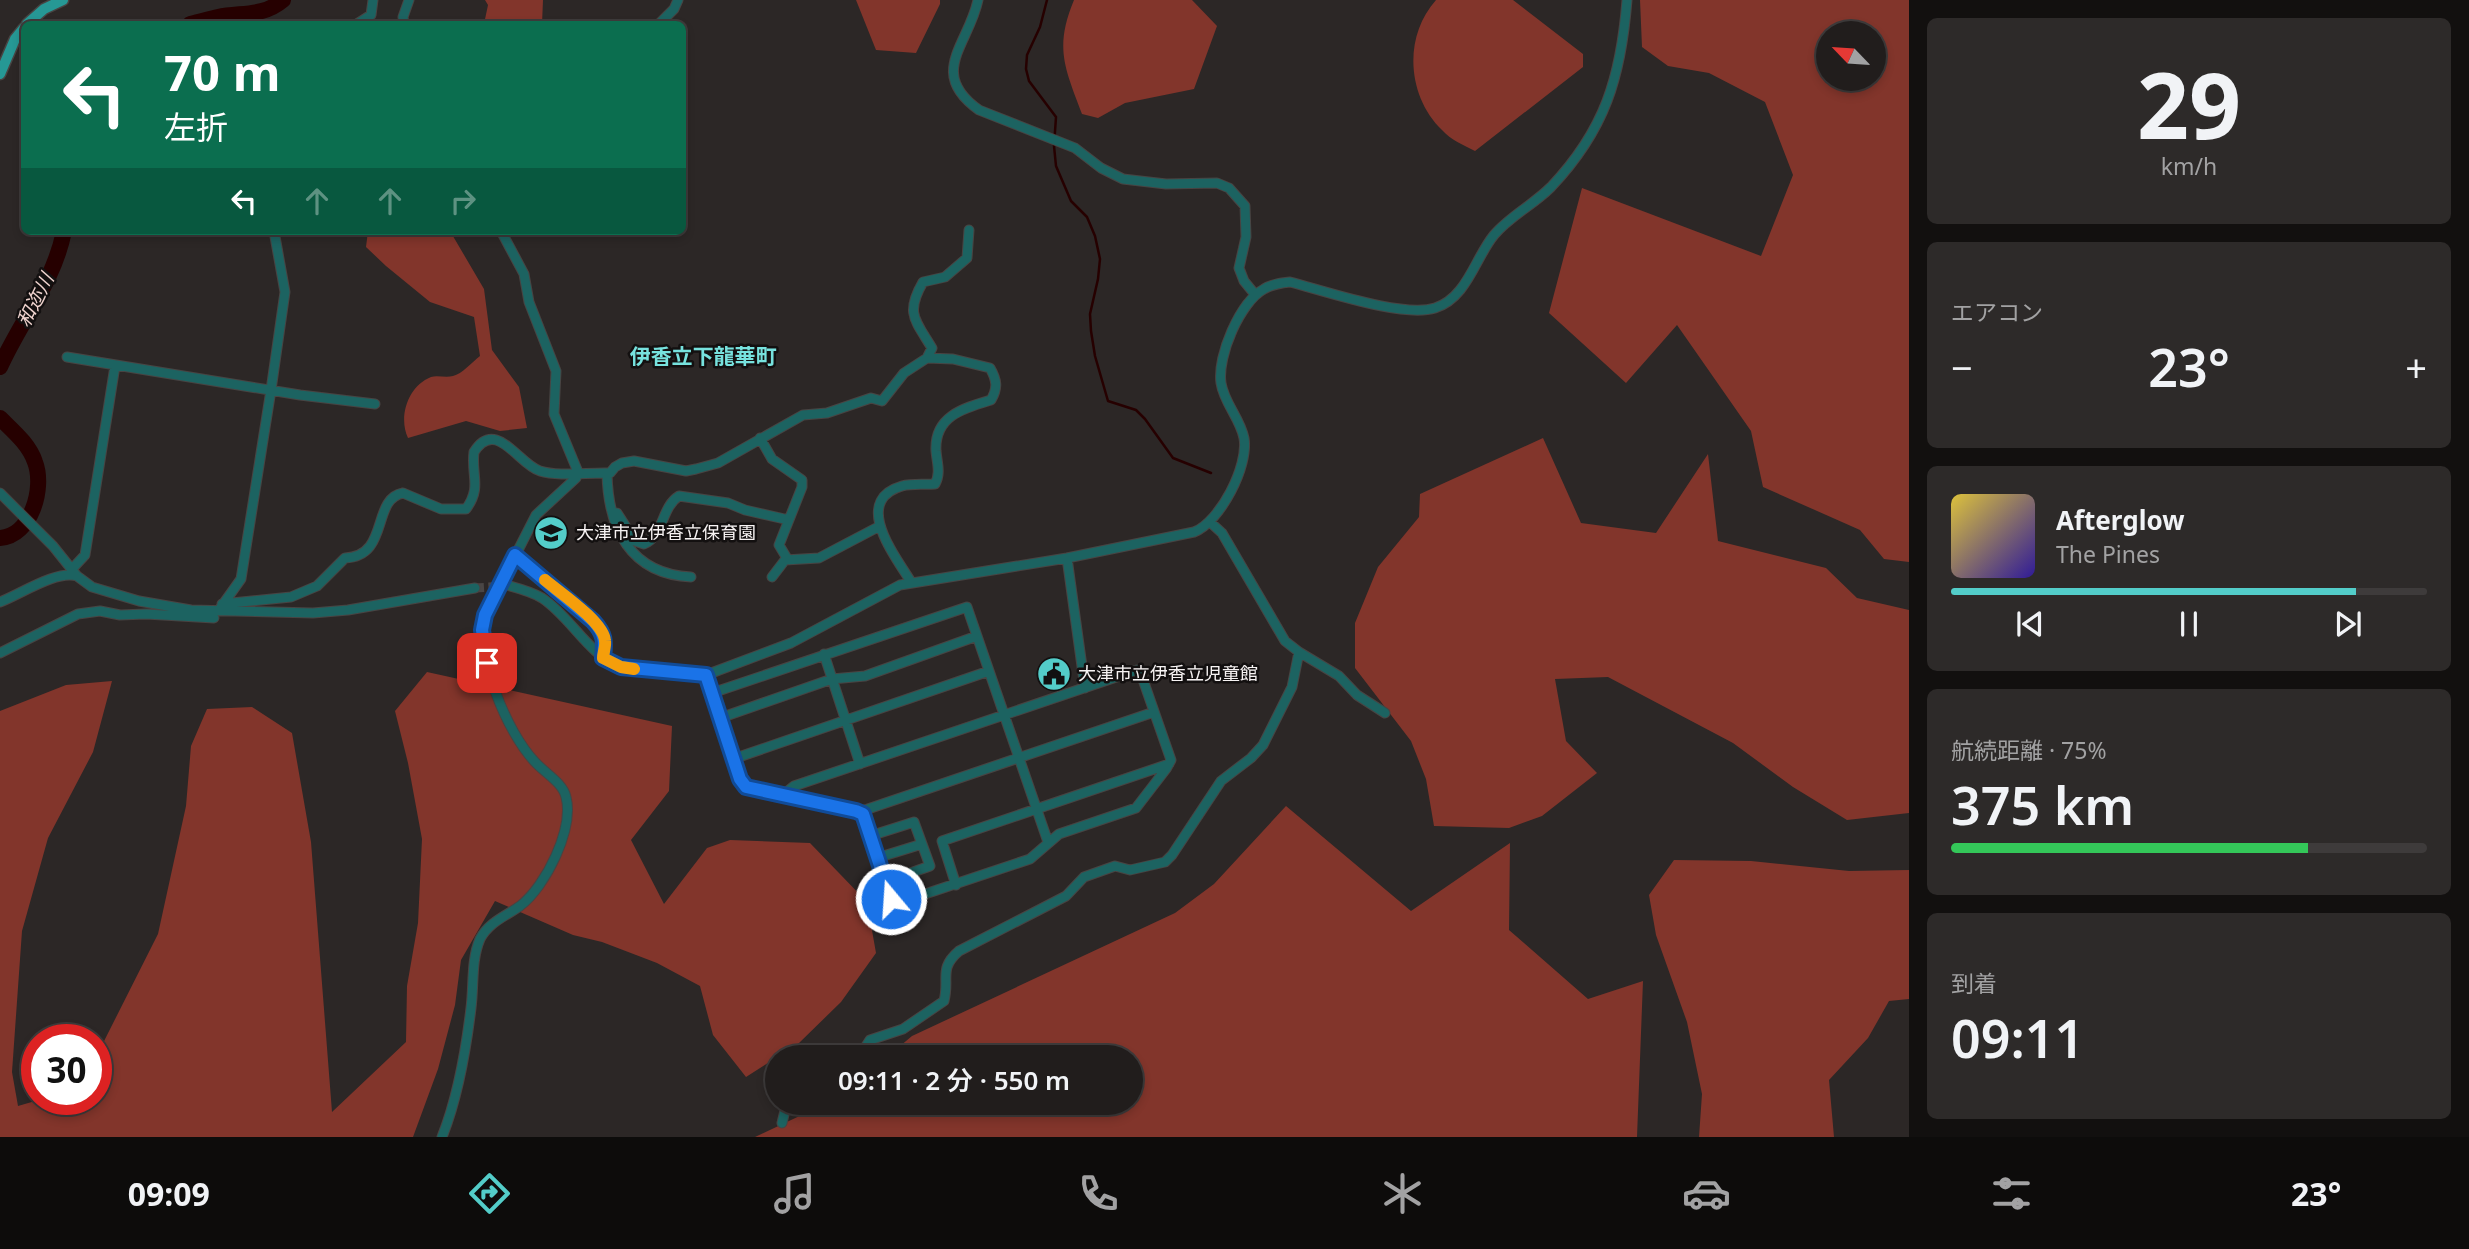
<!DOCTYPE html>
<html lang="ja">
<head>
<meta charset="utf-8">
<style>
	:root { --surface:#211d1c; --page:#2d2a29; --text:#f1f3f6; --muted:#a2a2a3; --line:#3e3b3b; --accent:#53cdc9 }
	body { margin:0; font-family:"Noto Sans","Noto Sans JP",sans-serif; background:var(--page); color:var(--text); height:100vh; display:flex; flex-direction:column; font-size:26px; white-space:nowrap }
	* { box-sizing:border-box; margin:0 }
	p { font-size:23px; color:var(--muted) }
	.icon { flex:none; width:38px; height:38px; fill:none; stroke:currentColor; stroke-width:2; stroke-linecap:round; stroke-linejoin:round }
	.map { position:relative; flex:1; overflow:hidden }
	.details { display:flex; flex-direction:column; gap:18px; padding:18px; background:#12100f; width:560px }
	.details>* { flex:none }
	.guide { position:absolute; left:21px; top:21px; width:665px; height:214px; border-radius:10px; box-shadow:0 4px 10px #0003,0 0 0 2px var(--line); background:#0b6e4f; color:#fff; overflow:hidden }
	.needle { width:46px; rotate:295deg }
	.fabs { position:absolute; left:1816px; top:21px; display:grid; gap:14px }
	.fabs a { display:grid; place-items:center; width:70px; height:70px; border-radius:50%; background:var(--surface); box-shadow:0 4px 10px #0003,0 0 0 2px var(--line); font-size:35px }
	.speed { position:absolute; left:21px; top:1024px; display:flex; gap:14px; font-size:35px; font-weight:700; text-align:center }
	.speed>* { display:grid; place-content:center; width:91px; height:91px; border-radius:50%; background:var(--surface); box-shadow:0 4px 10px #0003,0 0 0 2px var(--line); line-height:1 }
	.speed .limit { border:10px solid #d22; background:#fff; color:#111 }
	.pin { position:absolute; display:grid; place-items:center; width:60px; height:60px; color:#fff; margin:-30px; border-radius:14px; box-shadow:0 4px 10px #0006 }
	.me { position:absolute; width:77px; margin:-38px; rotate:342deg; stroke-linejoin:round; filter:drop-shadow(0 0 5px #0008) }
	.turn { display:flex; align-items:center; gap:24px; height:147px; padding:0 28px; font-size:32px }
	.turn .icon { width:91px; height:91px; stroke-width:2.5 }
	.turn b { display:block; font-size:49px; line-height:60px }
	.lanes { display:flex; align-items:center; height:66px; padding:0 28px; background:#0003; justify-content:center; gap:35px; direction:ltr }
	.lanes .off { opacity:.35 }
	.big { font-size:52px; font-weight:600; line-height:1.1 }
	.details .widget { flex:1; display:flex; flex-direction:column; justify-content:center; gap:10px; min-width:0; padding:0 24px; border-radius:10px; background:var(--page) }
	.details .dial { align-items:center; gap:0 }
	.dial b { font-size:91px; line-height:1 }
	.song { display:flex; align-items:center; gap:21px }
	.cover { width:84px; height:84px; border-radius:10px; background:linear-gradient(135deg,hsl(50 70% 55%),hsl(250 70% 35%)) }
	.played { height:7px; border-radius:4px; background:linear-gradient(90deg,var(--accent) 85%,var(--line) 85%) }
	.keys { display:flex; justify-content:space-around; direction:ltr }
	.heat { display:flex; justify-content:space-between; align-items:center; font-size:38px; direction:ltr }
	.charge { height:10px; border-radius:5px; background:linear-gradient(90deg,#34c759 75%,var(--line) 0) }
	.trip { position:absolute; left:765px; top:1045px; width:378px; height:70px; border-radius:35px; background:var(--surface); box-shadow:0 4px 10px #0003,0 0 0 2px var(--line); font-weight:600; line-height:70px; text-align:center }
	.dock { display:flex; height:112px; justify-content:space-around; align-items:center; background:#0d0c0b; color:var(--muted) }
	.dock .icon { width:49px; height:49px }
	.dock .selected { color:var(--accent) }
	.dock b { font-size:32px; color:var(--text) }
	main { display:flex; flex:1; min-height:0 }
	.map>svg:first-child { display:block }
	.green { fill:#82352b; fill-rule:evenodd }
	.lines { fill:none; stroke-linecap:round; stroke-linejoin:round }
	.stream { stroke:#260000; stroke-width:2.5 }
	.river { stroke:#260000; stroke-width:16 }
	.minor-tunnel { stroke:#4a4645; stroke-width:9; stroke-dasharray:9 4.5; stroke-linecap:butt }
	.minor-casing { stroke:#484443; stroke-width:11 }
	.major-casing { stroke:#484443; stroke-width:13 }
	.minor { stroke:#1c6361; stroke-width:9 }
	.major { stroke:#269895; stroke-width:10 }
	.route-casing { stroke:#114b97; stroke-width:18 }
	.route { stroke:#1a73e8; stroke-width:12 }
	.slow { stroke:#f59e0b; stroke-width:12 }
	.labels { text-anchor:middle; stroke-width:5; stroke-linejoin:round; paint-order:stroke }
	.poi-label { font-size:18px; fill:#f7f3f3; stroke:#131010; text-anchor:start }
	.water-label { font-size:19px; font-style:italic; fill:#f0d4cf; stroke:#131010 }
	.quarter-label { font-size:21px; font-weight:bold; fill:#77e2de; stroke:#131010 }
</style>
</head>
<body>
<main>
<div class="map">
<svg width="1909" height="1137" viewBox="0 0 1909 1137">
	<rect width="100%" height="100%" fill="#2c2726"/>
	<!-- green -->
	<path class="green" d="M485,0H543L542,24H484L488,5Z
		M856,0H940V4L916,53L876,50Z
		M1074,0H1192L1217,26L1194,89L1125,103L1098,118L1082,114C1065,68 1054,48 1074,0Z
		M1436,0H1513L1583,54V67L1475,151C1463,145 1451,140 1442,130C1407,96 1403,37 1436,0Z
		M1640,0H1909V562L1884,559L1860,530L1763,487L1751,431L1677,325L1626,383L1549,313L1582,188L1761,256L1793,175L1765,102L1709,73L1668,66L1642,47ZM1829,33H1874V79H1829Z
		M368,231H450L484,289L492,350L519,387L527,428L500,431L466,421L408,438C398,417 408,386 431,377C437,375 446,378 453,376C462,374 472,362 480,356L474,317L430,302L386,266L366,247Z
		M1543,438L1581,523L1656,533L1708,454L1718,541L1826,568L1857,598L1909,610V813L1847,820L1793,787L1733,743L1608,677L1555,679L1566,741L1597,773L1542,816L1509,828L1434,826L1426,779L1411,741L1355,668V623L1378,567L1419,517L1420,494Z
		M427,672L672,726L669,791L631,840L664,904L707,848L730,840L810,843L867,902L876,953L841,1002L798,1044L746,1077L713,1035L700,986L657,963L602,942L573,935L495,901L461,960L455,1005L438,1069L413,1137H0V711L66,685L112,681L93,752L48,838L22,931L12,1072L18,1106L42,1099H96V1057L158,934L186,806L191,746L207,709L252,707L292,733L311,842L332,1112L406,1042L407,986L418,923L422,839L408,763L395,711Z
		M1286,806L1411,911L1510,843L1509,930L1588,999L1643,981L1637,1137H755L827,1103L1130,1102V1057H887L912,1036L1175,913L1214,884Z
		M1674,860L1751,861L1849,871L1909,870V999L1889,1001L1868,1038L1829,1080L1834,1137H1699L1702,1094L1687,1022L1656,935L1649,895Z"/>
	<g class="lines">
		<!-- stream -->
		<path class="stream" d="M1047,0L1040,27L1027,55L1026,69L1029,81L1056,117L1054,146L1056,166L1071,201L1087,217L1095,236L1100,259L1098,279L1090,314L1091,331L1095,356L1108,401L1136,410L1145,419L1173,458L1211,473"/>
		<!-- river -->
		<path class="river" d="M190,24C200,22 209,19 218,17C242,12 263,17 283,0
			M0,367C21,320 54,282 64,231
			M0,418C13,431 29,444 35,462C45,488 31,536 0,538"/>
		<!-- minor-tunnel -->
		<path class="minor-tunnel" d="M475,588L505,586"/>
		<!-- minor casing -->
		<g class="minor-casing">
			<path id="minor" d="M978,0C969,44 927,73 979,110L1075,148L1101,168L1123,179L1166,184L1217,183L1229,188L1245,206L1246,237L1239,268L1244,281L1253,292
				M357,24L371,15L373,0
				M404,24L403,17L409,0
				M659,24L674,9L678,0
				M67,357L300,395L375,404
				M760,438L772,459L802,480V487L779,545L788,560
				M607,473C608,528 630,574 691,577
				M0,493L53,546L77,576L92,587L139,601L191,610L313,613L348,610L475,588
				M613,512L617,513L635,541L644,544C664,536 661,507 679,496L728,503L745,510L789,520
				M515,555L593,621C605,634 605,641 603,658
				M1067,558L1085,688
				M72,569L85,555L115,366
				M772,577L785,560L819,558L878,527
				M911,582C896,557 851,501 902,486C913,483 925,485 935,484C941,473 937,463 936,451C934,416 964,408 991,400C998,388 997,380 990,368L953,359L927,358
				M510,586C521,589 532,592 542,598C572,618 587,654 621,667L706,675L791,643L900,585L1067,558L1194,532C1220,522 1249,466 1244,438C1240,418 1224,403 1221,383C1217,356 1240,302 1264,289C1272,284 1281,283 1290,282C1325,291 1403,318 1435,308C1467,298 1475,258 1494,235C1510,216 1533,205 1551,187C1605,130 1621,77 1627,0
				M0,602C21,594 56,570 77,576
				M222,604L291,597L317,586L345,558C390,556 371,499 403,493L441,509H466C482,487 471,476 474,452C496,417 519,465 540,471C559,477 589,472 610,473L615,467L622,463L634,461L686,471L696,469L718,463L803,415L827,413L871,398L882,401L904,373L927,358L932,348C915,320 905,313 923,282L945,277L967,258L969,230
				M221,607L241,579L271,390L285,292L274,231
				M1299,652L1339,676L1357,695L1385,713
				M0,653L78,614L100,611L120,615L146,614L214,618
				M824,654L860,764
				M706,675L740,779L746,787L856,811L863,814L891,899L898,903L1030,859L1059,834L1136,808L1166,769L1171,760L1141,674L1137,670L794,786L783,795
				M712,693L967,607L1048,842
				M720,718L832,679L865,676L977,636
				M733,759L989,671
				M859,812L1154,712
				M870,836L914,822L930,866L885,882
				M877,858L922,844
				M956,885L942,841L1169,764
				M859,1057L870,1040L903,1029L944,1001C950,978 938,969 959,951L1066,896L1084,877L1115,866L1130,870L1165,862L1172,855L1221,781L1251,758L1263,745L1292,687L1299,652L1285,641L1222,533L1210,522
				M782,1123L787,1102
				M442,1137C458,1097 466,1050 471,1008C474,985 471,960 480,939C489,922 506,916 520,906C546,886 574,829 566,797C563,783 545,773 535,762C506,731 476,657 485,615L536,515L576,478L578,472L554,414L556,371L529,302L524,274L501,231"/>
		</g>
		<!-- major casing -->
		<g class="major-casing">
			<path id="major" d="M27,24L44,9L63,0
				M0,74L15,39L24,28"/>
		</g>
		<!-- minor -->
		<use href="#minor" class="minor"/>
		<!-- major -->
		<use href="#major" class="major"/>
	</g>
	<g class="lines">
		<!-- route casing -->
		<g class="route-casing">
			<path id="route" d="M487,663L482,630L485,615L515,555L593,621C605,634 605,641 603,658L621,667L706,675L740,779L746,787L856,811L863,814L891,899"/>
		</g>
		<!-- route -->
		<use href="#route" class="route"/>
		<!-- slow -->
		<path class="slow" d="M545,580C559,592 604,622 605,641C606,646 603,653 603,658L621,667L634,669"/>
	</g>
	<!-- icons -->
	<defs>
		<g id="school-disc" transform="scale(1.75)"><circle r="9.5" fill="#53cdc9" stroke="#131010"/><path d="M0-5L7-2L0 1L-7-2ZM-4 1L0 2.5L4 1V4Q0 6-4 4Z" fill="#111"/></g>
		<g id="civic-disc" transform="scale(1.75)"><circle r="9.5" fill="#53cdc9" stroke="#131010"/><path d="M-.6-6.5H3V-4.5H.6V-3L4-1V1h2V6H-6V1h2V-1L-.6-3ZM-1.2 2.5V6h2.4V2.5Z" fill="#111"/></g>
	</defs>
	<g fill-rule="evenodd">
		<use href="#school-disc" x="551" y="533"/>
		<use href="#civic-disc" x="1054" y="674"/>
	</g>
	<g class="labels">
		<!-- poi labels -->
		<g class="poi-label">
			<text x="576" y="539">大津市立伊香立保育園</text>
			<text x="1078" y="680">大津市立伊香立児童館</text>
		</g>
		<!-- water labels -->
		<g class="water-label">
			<text transform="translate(35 300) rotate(-63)" y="7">和迩川</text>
		</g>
		<!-- quarter labels -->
		<g class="quarter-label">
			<text x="703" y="364">伊香立下龍華町</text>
		</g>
	</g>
</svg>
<div class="fabs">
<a><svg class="needle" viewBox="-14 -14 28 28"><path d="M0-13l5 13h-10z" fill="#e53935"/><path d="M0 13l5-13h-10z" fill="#a2a2a3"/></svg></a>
</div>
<div class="speed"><div class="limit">30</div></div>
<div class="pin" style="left:487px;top:663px;background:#d93025"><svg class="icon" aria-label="arrive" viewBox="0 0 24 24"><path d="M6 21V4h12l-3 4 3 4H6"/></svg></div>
<svg class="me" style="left:891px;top:899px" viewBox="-20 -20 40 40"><circle r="17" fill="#1a73e8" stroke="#fff" stroke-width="3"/><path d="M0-11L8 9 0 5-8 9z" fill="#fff"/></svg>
<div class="trip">09:11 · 2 分 · 550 m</div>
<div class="guide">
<div class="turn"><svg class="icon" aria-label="left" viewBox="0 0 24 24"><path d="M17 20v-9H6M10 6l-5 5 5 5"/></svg><div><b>70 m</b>左折</div></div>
<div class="lanes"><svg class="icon" aria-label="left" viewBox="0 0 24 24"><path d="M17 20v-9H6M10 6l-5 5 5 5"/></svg><svg class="icon off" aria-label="ahead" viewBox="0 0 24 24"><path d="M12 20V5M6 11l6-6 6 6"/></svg><svg class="icon off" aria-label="ahead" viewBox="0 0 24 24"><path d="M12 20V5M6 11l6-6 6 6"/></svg><svg class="icon off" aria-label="right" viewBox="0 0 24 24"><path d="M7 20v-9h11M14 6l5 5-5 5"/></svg></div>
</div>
</div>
<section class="details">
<div class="widget dial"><b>29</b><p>km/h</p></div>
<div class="widget"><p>エアコン</p>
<div class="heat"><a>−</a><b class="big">23°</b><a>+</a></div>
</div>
<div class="widget">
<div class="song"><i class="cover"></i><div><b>Afterglow</b><p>The Pines</p></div></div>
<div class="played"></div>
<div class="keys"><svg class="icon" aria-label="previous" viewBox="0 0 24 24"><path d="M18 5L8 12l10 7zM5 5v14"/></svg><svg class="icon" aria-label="pause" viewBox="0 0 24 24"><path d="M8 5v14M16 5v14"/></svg><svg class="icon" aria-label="next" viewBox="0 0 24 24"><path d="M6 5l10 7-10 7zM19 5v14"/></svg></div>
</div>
<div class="widget"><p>航続距離 · 75%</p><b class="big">375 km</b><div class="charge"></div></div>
<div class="widget"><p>到着</p><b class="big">09:11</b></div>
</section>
</main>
<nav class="dock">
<b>09:09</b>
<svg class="icon selected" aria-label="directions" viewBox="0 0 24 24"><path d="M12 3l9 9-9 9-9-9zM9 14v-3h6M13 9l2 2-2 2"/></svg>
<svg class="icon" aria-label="music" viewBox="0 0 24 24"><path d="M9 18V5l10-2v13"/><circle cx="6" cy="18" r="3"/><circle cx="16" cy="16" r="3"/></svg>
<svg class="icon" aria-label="phone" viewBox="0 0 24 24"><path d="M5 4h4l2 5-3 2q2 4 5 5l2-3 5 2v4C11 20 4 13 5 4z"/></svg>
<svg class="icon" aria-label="climate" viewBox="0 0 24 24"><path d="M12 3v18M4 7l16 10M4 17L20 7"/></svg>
<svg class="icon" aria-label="car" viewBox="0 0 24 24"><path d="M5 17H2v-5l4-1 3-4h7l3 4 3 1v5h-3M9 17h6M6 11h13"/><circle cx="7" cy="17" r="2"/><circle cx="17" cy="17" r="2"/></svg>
<svg class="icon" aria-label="filters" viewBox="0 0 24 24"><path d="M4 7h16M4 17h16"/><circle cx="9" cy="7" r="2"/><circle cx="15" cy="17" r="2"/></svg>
<b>23°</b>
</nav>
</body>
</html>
